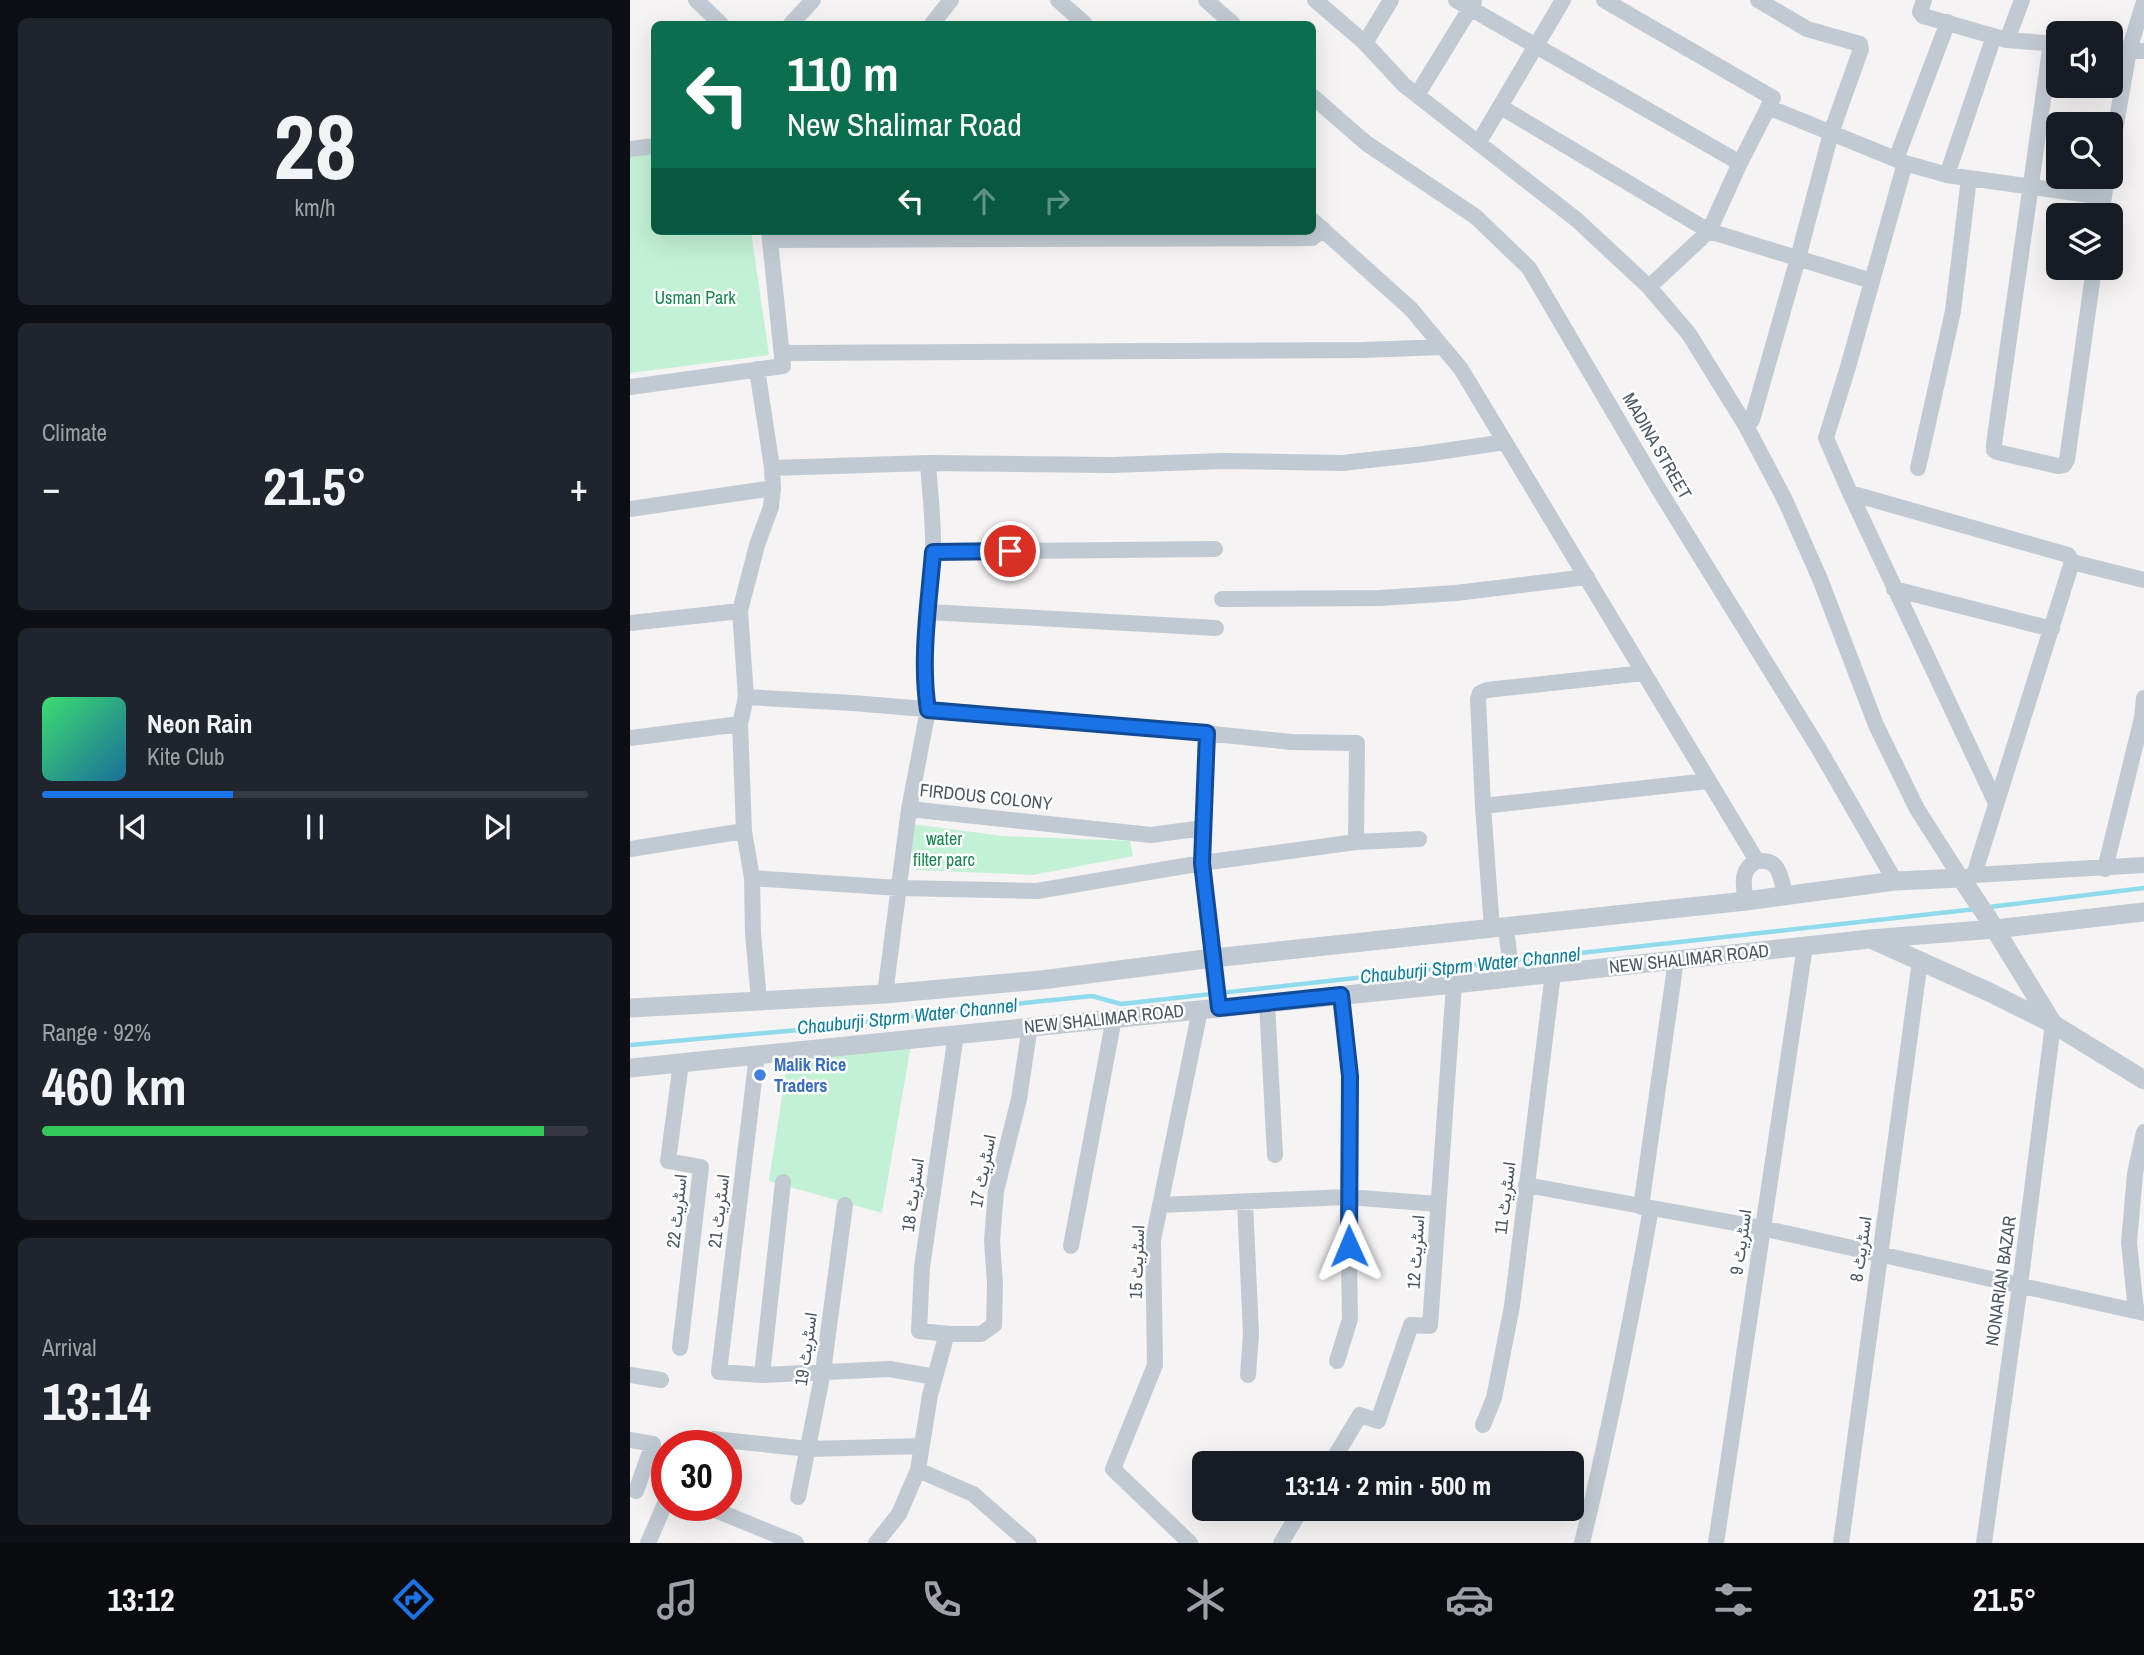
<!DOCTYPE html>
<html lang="en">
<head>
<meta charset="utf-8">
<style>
	:root { --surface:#171b24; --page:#20242c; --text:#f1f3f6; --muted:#9ea1a6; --line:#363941; --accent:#1a73e8 }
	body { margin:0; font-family:"Archivo Narrow",Vazirmatn,sans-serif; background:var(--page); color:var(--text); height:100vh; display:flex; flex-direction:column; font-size:26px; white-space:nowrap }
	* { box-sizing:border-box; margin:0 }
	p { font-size:23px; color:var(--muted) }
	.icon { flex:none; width:38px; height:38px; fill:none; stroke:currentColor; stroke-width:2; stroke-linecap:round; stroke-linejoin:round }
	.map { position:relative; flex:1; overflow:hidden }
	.details { display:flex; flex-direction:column; gap:18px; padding:18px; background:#0d0f14; width:630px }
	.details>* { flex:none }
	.top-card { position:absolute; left:21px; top:21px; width:665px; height:214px; border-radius:10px; box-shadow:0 7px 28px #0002; background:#0b6e4f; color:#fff; overflow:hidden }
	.controls { position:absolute; left:1416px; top:21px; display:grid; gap:14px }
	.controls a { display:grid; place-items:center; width:77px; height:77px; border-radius:10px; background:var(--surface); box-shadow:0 7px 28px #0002; font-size:35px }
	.speed { position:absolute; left:21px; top:1430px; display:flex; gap:14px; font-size:35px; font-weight:700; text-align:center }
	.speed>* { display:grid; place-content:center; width:91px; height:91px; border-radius:50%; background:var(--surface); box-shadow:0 7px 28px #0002; line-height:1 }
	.speed .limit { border:10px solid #d22; background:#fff; color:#111 }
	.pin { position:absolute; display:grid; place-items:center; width:60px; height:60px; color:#fff; margin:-30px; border:4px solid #fff; border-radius:50%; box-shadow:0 2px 7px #0007 }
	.me { position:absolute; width:77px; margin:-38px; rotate:359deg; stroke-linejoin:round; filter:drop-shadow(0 0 5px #0008) }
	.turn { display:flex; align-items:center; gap:24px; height:147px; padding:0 21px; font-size:32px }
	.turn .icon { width:91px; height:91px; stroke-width:2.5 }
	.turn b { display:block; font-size:49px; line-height:60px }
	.lanes { display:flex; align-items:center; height:66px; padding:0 21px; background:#0003; justify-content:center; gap:35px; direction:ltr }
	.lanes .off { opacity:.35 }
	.big { font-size:52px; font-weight:800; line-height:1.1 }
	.details .widget { flex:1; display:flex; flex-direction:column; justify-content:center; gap:10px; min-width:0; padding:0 24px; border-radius:10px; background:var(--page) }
	.details .dial { align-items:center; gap:0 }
	.dial b { font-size:91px; line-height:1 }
	.song { display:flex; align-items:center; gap:21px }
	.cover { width:84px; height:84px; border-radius:10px; background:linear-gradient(135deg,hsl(140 70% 55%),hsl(200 70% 35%)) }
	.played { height:7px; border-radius:4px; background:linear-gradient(90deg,var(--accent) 35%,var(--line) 35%) }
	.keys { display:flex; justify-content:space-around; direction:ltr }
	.heat { display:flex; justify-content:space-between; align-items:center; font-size:38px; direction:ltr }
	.charge { height:10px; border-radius:5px; background:linear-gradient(90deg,#34c759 92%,var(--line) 0) }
	.trip { position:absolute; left:562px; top:1451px; width:392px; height:70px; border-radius:10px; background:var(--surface); box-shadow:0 7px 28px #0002; font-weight:800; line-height:70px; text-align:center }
	.tab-bar { display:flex; height:112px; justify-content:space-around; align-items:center; background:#090b0e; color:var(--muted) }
	.tab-bar .icon { width:49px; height:49px }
	.tab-bar .selected { color:var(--accent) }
	.tab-bar b { font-size:32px; color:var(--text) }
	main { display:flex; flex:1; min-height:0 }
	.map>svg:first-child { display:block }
	.green { fill:#c3f1d5 }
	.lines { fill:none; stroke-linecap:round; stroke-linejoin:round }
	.stream { stroke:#90daee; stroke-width:4.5 }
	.minor { stroke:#c1cad2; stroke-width:16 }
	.tertiary { stroke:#c1cad2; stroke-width:19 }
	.route-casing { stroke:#114b97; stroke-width:18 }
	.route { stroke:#1a73e8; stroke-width:12 }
	.shop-dot { fill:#3f7fe0; stroke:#fff; stroke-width:2.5 }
	.labels { text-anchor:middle; stroke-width:5; stroke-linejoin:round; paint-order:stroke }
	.park-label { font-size:18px; fill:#17864f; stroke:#fff }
	.street-label { font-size:18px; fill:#4a5661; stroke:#fff }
	.shop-label { font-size:18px; font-weight:bold; fill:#366cbe; stroke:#fff; text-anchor:start }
	.water-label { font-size:19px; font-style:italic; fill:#0c7c9b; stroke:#fff }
</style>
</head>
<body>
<main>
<section class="details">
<div class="widget dial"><b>28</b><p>km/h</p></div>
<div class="widget"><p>Climate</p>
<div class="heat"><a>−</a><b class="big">21.5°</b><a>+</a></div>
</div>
<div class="widget">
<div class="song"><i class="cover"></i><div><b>Neon Rain</b><p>Kite Club</p></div></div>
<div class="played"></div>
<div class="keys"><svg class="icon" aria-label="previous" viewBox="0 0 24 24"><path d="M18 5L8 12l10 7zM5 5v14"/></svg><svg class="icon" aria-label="pause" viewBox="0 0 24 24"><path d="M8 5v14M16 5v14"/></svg><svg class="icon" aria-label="next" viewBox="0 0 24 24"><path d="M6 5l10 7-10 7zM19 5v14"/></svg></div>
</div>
<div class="widget"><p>Range · 92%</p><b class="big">460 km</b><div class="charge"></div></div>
<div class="widget"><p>Arrival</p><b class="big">13:14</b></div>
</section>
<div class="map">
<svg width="1514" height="1543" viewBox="0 0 1514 1543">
	<rect width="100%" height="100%" fill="#f5f3f3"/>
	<!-- green -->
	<path class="green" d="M24,153V231H121L139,355L0,373V155Z
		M275,823L372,836L500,841L503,856L403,875L286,870Z
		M282,1039L252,1213L139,1181L159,1051Z"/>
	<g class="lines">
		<!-- stream -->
		<path class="stream" d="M1359,907L1514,888
			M0,1045L169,1030L403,1002L462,996L491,1004L1346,909"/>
		<!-- minor -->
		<path class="minor" d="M66,0L91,24
			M428,0L455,24
			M576,0L603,24
			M685,0L735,43L774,85L947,220L1019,287L1059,334L1116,426L1155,500L1190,579L1246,725L1287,809L1331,878L1344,875L1514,865
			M826,0L1110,163
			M974,0L1143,98L1110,163L1079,231L1019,287
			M1294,0L1290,12L1293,16L1377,40L1428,44
			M161,24L183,0
			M302,24L321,0
			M1377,40L1392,0
			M735,43L761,0
			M1421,43L1364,444V450L1367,452L1428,466L1434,465L1437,460L1464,268
			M1480,48L1514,51
			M787,95L844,2
			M682,96L736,143L846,217L899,268L1028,488L1189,749L1265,881
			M871,107L1079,231L1242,281
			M1138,107L1275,163L1317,175L1474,197
			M849,142L933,0
			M0,149L24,146
			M1266,159L1318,22
			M1480,159L1499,50L1514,2
			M1275,163L1218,367L1196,438L1220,493L1366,803
			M1317,175L1364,36
			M1471,215L1477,177
			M682,220L781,309L831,369L1127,861C1110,869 1113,885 1116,901
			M140,240L682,238L693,229
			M153,353L732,350L813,347
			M127,369L142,468L143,488L141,507L127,545L110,611L116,697L110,724L114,831L122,878L123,933L129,1001
			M0,387L153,366L139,231
			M1116,426L1122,420L1168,258L1201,133L1231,49L1230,44L1177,29L1128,0
			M142,468L298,463L482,465L594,461L712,463L794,454L875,442
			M1288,468L1323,311L1339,178
			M1220,493L1438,555L1442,562L1514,580
			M0,509L143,488
			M303,552L585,549
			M1264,589L1422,629
			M592,599L750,598L826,593L957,577
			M299,612L586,628
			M0,623L110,611
			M116,697L223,703L545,730L661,742L727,743L726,842
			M577,733L572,863L589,1008
			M0,738L110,724
			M853,806L1078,781
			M279,809L521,835L573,828
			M0,849L114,831
			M1127,861C1150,858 1151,878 1155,895
			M1475,869L1512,718L1514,698
			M1344,875L1442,562
			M122,878L269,888L407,891L572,863L726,842L789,839
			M876,928L882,978
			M862,929L853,806L848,699L850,693L857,690L1014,673
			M255,994L279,809L298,710C290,659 301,606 303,554C304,524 300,493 298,463
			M637,1003L645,1155
			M326,1034L292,1267L289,1331L321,1334H351L364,1325L365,1284L362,1241L366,1191L389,1099L400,1026
			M127,1055L89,1372L132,1375L260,1369L305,1377
			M896,1185L1132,1228L1514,1313
			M615,1202L621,1334L618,1375
			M530,1205L718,1197L808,1204
			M1011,1207L1046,960
			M441,1246L484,1018
			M1506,1310L1499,1243L1505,1174L1514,1132
			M50,1348L71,1167L38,1161L51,1063
			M707,1361L720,1319L718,1197L720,1076L711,995
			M0,1375L31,1380
			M132,1375L153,1182
			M853,1425L864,1398L882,1306L923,973
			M83,1439L179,1449L292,1446
			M0,1440L23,1444L6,1491
			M61,1446V1439
			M701,1463L730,1415L748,1421L781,1325L800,1326L824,984
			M288,1470L343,1494L399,1543
			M168,1497L193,1372L215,1205
			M73,1505L166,1543
			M18,1543L37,1499
			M246,1543L269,1514L288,1470L300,1395L316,1337L321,1334
			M560,1543L483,1469L525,1365L523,1240L570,1010
			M651,1543L672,1508
			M952,1543C979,1432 1001,1321 1021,1208
			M1086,1543L1175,946
			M1211,1543L1290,961
			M1354,1543L1390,1285L1423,1024"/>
		<!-- tertiary -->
		<path class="tertiary" d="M1241,939L1359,992L1423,1024L1514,1080
			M0,1008L255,994L411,980L583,958L1116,901L1265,881L1331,878L1358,918L1423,1024
			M0,1068L824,984L1240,939L1365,929L1514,912"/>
	</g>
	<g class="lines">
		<!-- route casing -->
		<g class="route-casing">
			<path id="route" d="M380,551L303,552C299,603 290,659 298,710L577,733L572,863L589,1008L711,995L720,1076L719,1246"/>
		</g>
		<!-- route -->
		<use href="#route" class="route"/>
	</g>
	<!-- markers -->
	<circle class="shop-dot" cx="130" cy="1075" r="7"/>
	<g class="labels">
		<!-- park labels -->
		<g class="park-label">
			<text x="65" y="304">Usman Park</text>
			<text x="314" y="845">water<tspan x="314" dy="21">filter parc</tspan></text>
		</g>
		<!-- street labels -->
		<g class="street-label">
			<text transform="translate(1027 446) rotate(60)" y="6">MADINA STREET</text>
			<text transform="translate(356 797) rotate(6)" y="6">FIRDOUS COLONY</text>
			<text transform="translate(1059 959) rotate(-6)" y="6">NEW SHALIMAR ROAD</text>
			<text transform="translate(474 1019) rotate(-6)" y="6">NEW SHALIMAR ROAD</text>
			<text transform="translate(353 1171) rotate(-79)" y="6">اسٹریٹ 17</text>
			<text transform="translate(283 1195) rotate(-82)" y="6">اسٹریٹ 18</text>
			<text transform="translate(875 1198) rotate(-83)" y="6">اسٹریٹ 11</text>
			<text transform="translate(47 1211) rotate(-84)" y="6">اسٹریٹ 22</text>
			<text transform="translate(89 1211) rotate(-83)" y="6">اسٹریٹ 21</text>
			<text transform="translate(1111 1242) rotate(-82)" y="6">اسٹریٹ 9</text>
			<text transform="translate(1231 1249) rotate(-82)" y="6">اسٹریٹ 8</text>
			<text transform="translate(786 1252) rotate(-86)" y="6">اسٹریٹ 12</text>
			<text transform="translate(507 1262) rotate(-88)" y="6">اسٹریٹ 15</text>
			<text transform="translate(1371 1281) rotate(-82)" y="6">NONARIAN BAZAR</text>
			<text transform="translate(176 1349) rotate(-82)" y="6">اسٹریٹ 19</text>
		</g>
		<!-- shop labels -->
		<g class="shop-label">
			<text x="144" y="1071">Malik Rice<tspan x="144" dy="21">Traders</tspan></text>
		</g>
		<!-- water labels -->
		<g class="water-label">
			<text transform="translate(840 965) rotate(-6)" y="7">Chauburji Stprm Water Channel</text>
			<text transform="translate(277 1016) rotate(-6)" y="7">Chauburji Stprm Water Channel</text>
		</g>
	</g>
</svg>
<div class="controls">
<a><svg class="icon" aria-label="sound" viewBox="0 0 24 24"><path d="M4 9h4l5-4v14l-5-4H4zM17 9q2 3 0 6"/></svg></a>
<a><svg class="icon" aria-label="search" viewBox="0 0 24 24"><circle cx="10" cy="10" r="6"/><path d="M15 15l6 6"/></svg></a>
<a><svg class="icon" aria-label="layers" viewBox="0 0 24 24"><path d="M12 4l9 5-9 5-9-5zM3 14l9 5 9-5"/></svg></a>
</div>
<div class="speed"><div class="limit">30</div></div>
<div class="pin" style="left:380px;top:551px;background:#d93025"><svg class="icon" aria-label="arrive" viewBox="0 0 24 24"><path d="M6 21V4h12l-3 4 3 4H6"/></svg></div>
<svg class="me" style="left:719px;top:1246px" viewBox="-20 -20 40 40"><path d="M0-17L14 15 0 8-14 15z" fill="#1a73e8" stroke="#fff" stroke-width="4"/></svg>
<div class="trip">13:14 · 2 min · 500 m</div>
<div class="top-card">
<div class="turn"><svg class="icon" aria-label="left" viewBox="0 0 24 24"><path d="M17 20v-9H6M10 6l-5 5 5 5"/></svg><div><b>110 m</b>New Shalimar Road</div></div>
<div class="lanes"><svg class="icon" aria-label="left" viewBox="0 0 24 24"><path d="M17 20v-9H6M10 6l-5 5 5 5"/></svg><svg class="icon off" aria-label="ahead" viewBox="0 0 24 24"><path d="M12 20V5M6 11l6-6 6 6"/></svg><svg class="icon off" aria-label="right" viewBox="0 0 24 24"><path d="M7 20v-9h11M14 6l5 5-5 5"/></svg></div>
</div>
</div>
</main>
<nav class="tab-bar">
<b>13:12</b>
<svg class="icon selected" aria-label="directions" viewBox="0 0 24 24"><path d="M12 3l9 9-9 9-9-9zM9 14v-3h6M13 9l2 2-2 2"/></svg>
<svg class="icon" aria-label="music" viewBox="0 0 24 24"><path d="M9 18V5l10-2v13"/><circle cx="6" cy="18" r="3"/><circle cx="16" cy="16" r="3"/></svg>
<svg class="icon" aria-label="phone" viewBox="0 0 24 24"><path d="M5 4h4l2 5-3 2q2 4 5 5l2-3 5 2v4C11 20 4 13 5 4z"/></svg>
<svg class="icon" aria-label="climate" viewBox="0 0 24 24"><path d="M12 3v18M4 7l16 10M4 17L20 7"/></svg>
<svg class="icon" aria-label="car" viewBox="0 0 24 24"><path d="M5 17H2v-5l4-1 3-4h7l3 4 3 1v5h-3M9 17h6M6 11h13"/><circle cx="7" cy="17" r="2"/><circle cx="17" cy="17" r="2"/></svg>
<svg class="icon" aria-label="filters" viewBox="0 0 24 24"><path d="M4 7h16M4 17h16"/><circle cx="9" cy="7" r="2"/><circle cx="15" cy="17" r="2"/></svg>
<b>21.5°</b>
</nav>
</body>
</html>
